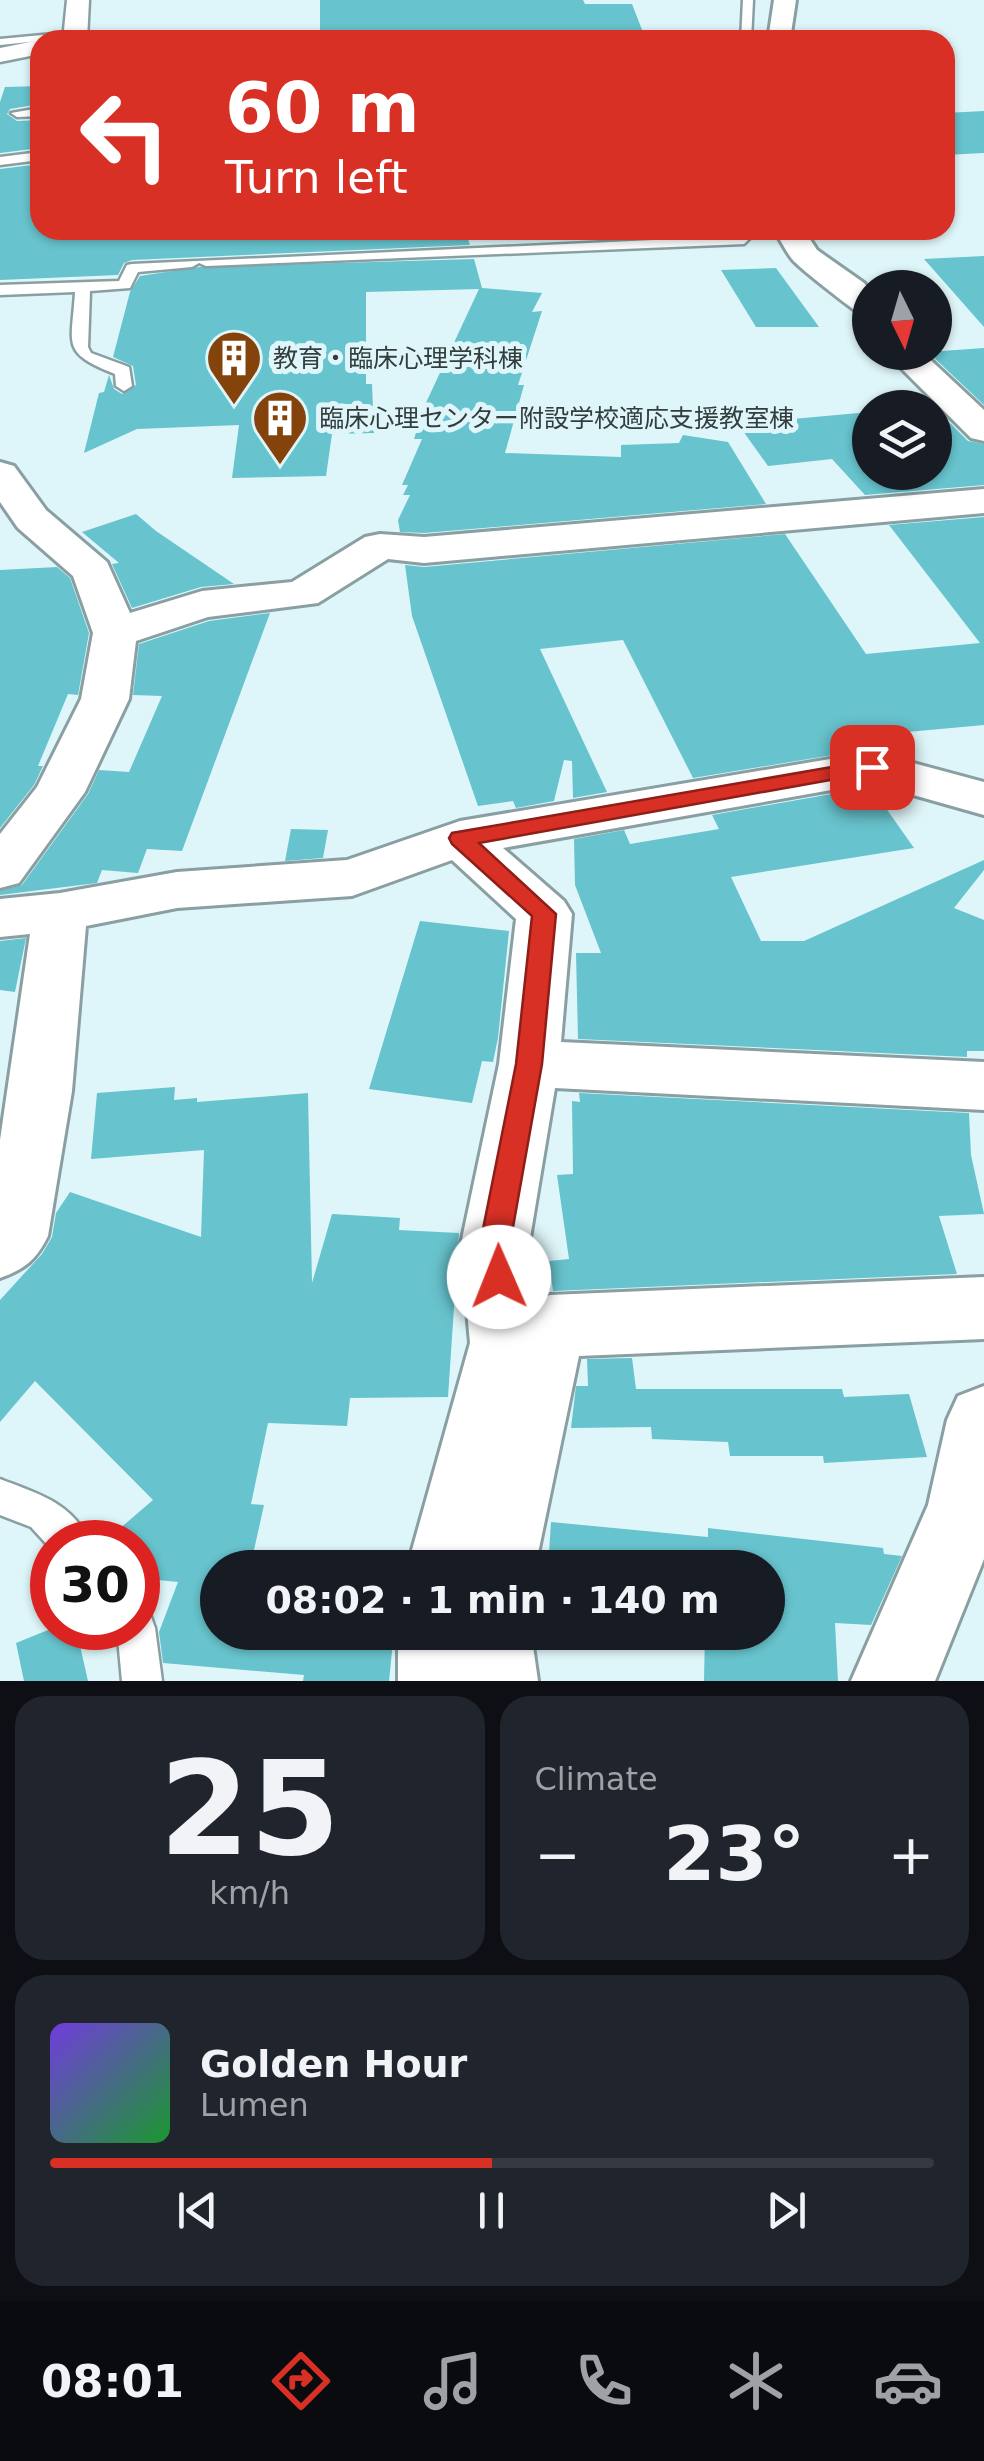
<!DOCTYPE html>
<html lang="en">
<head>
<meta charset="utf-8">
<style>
	:root { --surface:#171b24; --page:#20242c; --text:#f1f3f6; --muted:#9ea1a6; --line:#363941; --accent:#d93025 }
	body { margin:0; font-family:"DejaVu Sans","Noto Sans JP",sans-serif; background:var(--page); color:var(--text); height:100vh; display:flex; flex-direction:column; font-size:38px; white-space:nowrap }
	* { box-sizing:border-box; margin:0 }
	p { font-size:32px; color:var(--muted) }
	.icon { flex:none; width:55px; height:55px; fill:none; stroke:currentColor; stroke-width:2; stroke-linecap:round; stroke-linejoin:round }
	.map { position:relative; height:1681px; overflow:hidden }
	.panel { display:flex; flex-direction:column; gap:15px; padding:15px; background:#0d0f14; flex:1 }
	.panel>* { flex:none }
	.banner { position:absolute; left:30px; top:30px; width:925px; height:210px; border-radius:30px; box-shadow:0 2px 8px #0004; background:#d93025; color:#fff; overflow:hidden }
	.needle { width:65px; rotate:175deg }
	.fabs { position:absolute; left:852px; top:270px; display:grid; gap:20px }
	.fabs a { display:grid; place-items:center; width:100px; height:100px; border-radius:50%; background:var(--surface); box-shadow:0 2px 8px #0004; font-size:50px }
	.speed { position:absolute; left:30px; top:1520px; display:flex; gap:20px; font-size:50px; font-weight:700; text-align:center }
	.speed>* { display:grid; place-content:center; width:130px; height:130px; border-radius:50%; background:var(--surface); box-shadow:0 2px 8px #0004; line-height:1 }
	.speed .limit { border:15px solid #d22; background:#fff; color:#111 }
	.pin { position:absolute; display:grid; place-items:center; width:85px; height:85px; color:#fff; margin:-42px; border-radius:20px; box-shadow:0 5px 15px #0006 }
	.me { position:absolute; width:110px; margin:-55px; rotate:359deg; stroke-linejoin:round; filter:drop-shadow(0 0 8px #0008) }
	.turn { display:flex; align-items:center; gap:35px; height:210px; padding:0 30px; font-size:45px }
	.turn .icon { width:130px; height:130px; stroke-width:2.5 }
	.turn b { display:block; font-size:70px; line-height:85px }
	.big { font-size:75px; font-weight:700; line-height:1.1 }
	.panel .tile { flex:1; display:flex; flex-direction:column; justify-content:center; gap:15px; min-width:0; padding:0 35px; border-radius:30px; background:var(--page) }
	.panel .dial { align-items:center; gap:0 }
	.dial b { font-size:130px; line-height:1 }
	.song { display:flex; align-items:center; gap:30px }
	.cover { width:120px; height:120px; border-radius:15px; background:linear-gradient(135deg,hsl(260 70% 55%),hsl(130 70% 35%)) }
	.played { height:10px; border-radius:5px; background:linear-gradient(90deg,var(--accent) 50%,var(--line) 50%) }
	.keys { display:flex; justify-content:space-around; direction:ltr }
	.heat { display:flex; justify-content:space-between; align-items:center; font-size:55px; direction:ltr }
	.panel .tiles { flex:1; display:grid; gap:15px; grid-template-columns:1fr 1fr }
	.tile:last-child { grid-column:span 2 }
	.trip { position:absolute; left:200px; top:1550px; width:585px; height:100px; border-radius:50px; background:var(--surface); box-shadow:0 2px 8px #0004; font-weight:700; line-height:100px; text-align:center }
	.dock { display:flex; height:160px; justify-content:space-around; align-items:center; background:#090b0e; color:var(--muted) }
	.dock .icon { width:70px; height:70px }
	.dock .selected { color:var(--accent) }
	.dock b { font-size:45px; color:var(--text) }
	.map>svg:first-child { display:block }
	.building { fill:#67c3cd }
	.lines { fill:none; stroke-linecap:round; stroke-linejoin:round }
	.lane-casing { stroke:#899fa2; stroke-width:5 }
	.street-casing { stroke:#899fa2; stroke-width:6 }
	.secondary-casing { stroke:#899fa2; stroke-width:5 }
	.lane { fill:#fff; fill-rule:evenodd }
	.street { fill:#fff; fill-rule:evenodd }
	.secondary { fill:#fff; fill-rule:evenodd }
	.route { fill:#d93025; stroke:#8d1f18; stroke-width:2.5 }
	.labels { text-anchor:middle; stroke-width:10; stroke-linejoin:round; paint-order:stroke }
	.far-poi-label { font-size:25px; fill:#343d3e; stroke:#def6f9; text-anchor:start }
</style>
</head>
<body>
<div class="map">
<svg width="984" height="1681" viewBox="0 0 984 1681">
	<rect width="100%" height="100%" fill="#def6f9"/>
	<!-- building -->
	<path class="building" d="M320,0H583L585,4H632L646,40H320Z
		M40,86V104L10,109L7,114L17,121L40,120V148L0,153V102L5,87Z
		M984,111V153L945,155V113Z
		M40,164V230H465L470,245L132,260L124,263L118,275L0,280V169Z
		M984,256V327L924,259Z
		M474,259L482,288L542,293L532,312L542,311L518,385H524L505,453L621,457V445L679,443L683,435L728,442L766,504L424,533L400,532L398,520L410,495H403L408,485H402L422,439H414L424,407L479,289L366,292V384H372L374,433L332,434L326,476L232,478L239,425L137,429L84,453L99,393L104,392L109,375L114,389L122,394L136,385L133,366L113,357L130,292L140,276L199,267Z
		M776,268L819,327H756L721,270Z
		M984,348V405L928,352Z
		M933,406L968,441L984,444V485L865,495L832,459L768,466L738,424L870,412V472H935V408H917Z
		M136,514L156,531L234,584L201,587L132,608L112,564L119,563L82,532Z
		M984,517V725L842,738L851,752L693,778L623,640L540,649L607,792L573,798L572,761L564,760L554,801L516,808L513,801L478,806L412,616L405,565L424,567L785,534L866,654L980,643L889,525Z
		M57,567L70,578L89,633L78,695L68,694L38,766H43L34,785L0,828V570Z
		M270,613L182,851L147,849L138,873L102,870L97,883L0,895V891L22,885L88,794L99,770L129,772L162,696L133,695L139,644L209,621Z
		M871,787L914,848L731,877L761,941H804L984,860V870L954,908L984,920V1051H967V1057L578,1039L576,953H601L575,885L574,839L624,830L630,844L719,829L712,815Z
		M291,829L328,830L323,858L285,861Z
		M420,921L509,931L498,1038L493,1062L482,1061L472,1103L369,1089Z
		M26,938L15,992L0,990V941Z
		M175,1087L174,1100L197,1098V1102L308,1093L312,1283L332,1214L400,1218L399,1230L459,1233L448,1397L350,1398L347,1426L268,1423L251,1504L264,1505L250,1568H218V1632H394L389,1681H303L304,1675L163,1663L159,1632L178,1582L138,1578V1542H104L153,1500L35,1381L0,1422V1300L42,1254L52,1237L56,1213L70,1192L201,1237L204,1150L91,1159L97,1093Z
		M579,1093L969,1113L971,1155L984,1214L939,1216L957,1274L553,1291L549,1261L569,1259L557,1175L573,1174L572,1101L580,1102Z
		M632,1358L636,1389H842L844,1397L909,1394L927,1457L824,1463L823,1456H730L728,1442L652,1439L651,1427L571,1428L576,1386H588L587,1359Z
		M551,1522L708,1537V1528L883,1548L884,1554L902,1556L871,1625L835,1623L838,1681H704L705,1632H768V1568H548Z
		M53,1628H76L88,1681H24L16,1643Z"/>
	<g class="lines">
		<!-- lane casing -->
		<g class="lane-casing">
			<path id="lane" d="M743,0H753L751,40H741Z
				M74,32L78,37L0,45V39Z
				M290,33L296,40H162L167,37Z
				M40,108V116L17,117L11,113Z
				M40,152V160L0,165V157Z
				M744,230H758L744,244L206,266L199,263L192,267L138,272L130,288L90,291L88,347L91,353L129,367L132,386L124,391L116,386L115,374C60,352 72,346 75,292L0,295V285L119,281L127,265L132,264L740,236Z
				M0,1479C36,1493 74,1503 89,1542H52V1550L31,1527L0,1515Z
				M138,1609L150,1614L155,1628L162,1681H122L117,1628H138Z"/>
		</g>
		<!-- street casing -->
		<g class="street-casing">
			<path id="street" d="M774,0H796L790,40H768Z
				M774,230H804L817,250L864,283L870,290V320C863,318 798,267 792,259C785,250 780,239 774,230Z
				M885,352H922L984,410V441L971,438Z
				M0,462L14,466L46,510L107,562L130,613L202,591L292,582L365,537L380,534L424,537L984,489V513L424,563L388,559L318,603L208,617L136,641L129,699L85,792L19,883L0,888V834L37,787L81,699L93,633L73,576L18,528L0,502Z
				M872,752L984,782V815L871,783L503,848L564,901L572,914L561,1042L984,1062V1110L555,1088L529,1244L536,1300L550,1295L984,1277V1339L579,1356L535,1568H407L470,1343L461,1244L499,1064L516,919L452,860L352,896L177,908L86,926L72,1091L48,1236C36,1260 25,1269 0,1278V1140L30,934L0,937V899L60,893L177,872L347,860L460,821Z
				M984,1386V1559L935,1681H851L928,1505L947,1420L958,1396Z
				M398,1632H531L538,1681H398Z"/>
		</g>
		<!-- secondary casing -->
		<g class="secondary-casing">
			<path id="secondary" d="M67,0H89L87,40H63Z
				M40,40V54L0,62V48Z"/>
		</g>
		<!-- lane -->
		<use href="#lane" class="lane"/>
		<!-- street -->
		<use href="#street" class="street"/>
		<!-- secondary -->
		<use href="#secondary" class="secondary"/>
	</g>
	<!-- route -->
	<path class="route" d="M872,760L880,762L883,767L880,771L479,843L556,914L542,1064L510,1244L514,1277L509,1286L499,1290L488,1286L480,1244L516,1064L532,916L452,844L449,838L452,833Z"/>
	<!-- icons -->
	<defs>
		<g id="building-pin" transform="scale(2.875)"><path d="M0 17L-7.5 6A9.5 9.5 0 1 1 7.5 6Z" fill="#83430a" stroke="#def6f9"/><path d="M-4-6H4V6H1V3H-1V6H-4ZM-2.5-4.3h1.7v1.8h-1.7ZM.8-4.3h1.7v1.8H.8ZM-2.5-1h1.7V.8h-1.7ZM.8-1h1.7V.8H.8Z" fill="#fff"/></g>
	</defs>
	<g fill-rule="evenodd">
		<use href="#building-pin" x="234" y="358"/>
		<use href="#building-pin" x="280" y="418"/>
	</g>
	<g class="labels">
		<!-- far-poi labels -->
		<g class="far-poi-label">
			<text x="273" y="367">教育・臨床心理学科棟</text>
			<text x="319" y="427">臨床心理センター附設学校適応支援教室棟</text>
		</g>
	</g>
</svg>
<div class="fabs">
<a><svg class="needle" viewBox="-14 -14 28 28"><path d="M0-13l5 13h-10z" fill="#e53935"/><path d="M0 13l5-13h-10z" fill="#9ea1a6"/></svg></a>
<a><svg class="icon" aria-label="layers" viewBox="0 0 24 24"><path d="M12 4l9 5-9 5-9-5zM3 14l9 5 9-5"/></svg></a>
</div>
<div class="speed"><div class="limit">30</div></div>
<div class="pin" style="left:872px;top:767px;background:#d93025"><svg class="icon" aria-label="arrive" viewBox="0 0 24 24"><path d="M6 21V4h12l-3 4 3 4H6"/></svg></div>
<svg class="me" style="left:499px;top:1277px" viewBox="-20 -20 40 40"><circle r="19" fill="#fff"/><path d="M0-13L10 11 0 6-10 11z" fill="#d93025"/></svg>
<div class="trip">08:02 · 1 min · 140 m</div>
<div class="banner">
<div class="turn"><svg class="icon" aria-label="left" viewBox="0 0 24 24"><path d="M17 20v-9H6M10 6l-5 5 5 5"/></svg><div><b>60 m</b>Turn left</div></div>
</div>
</div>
<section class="panel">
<div class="tiles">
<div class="tile dial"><b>25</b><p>km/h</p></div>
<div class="tile"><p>Climate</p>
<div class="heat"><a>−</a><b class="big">23°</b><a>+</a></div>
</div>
<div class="tile">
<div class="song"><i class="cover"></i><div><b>Golden Hour</b><p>Lumen</p></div></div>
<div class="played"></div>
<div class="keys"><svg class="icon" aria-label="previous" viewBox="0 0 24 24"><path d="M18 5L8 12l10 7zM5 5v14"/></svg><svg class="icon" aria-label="pause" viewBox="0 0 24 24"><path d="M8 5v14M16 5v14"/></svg><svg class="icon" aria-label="next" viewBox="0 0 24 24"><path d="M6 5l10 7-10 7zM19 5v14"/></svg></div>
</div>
</div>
</section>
<nav class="dock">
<b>08:01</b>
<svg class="icon selected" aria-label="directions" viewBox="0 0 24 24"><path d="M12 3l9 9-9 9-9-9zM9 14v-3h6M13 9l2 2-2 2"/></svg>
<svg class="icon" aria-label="music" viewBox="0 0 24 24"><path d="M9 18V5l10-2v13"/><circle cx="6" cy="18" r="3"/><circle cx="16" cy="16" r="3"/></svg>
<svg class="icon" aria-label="phone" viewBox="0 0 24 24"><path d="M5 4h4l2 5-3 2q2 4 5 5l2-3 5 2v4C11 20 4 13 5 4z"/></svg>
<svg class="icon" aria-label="climate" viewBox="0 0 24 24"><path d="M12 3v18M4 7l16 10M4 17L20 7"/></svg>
<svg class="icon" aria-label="car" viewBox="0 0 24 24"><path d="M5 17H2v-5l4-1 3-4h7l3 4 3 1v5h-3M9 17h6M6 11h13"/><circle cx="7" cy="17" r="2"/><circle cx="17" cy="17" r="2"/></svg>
</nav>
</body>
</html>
